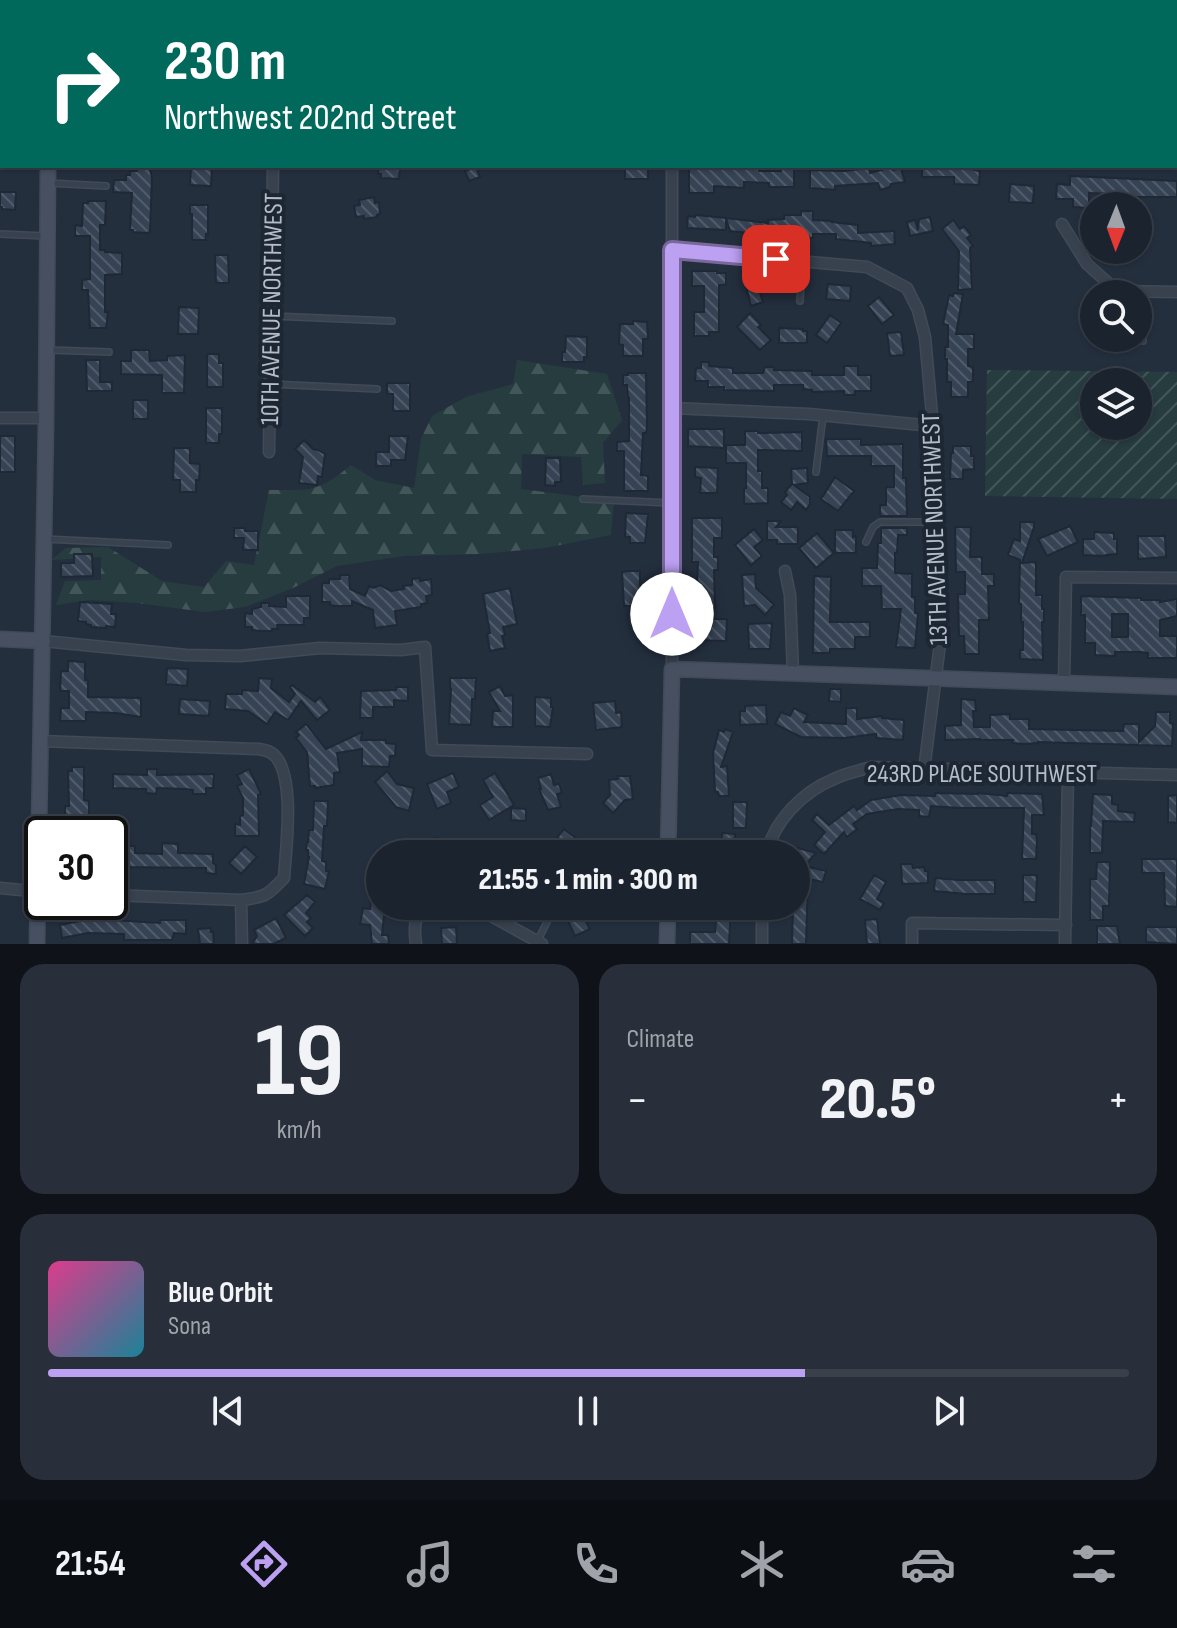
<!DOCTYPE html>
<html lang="en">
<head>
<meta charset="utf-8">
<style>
	:root { --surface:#1b232e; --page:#282f3a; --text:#f1f3f6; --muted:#a0a4aa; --line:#39404a; --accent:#bca0f2 }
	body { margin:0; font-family:"Sofia Sans Condensed",sans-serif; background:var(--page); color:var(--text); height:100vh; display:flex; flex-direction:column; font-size:30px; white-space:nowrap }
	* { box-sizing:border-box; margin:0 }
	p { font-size:26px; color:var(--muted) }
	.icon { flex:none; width:44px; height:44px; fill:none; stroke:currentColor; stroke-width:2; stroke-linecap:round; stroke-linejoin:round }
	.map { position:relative; height:944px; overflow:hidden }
	.panel { display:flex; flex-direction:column; gap:20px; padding:20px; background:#0f1319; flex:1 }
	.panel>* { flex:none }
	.banner { position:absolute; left:0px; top:0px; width:1178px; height:168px; box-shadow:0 2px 6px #0004,0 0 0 2px var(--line); background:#00695c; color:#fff; overflow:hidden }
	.needle { width:52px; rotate:181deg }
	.controls { position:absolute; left:1080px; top:192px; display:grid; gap:16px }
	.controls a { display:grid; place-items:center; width:72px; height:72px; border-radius:50%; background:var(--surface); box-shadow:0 2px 6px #0004,0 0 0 2px var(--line); font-size:40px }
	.speed { position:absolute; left:24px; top:816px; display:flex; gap:16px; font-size:40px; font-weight:700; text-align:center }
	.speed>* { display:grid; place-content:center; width:104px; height:104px; border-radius:50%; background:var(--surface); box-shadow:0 2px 6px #0004,0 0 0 2px var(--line); line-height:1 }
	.speed .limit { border:4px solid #111; border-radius:12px; background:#fff; color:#111 }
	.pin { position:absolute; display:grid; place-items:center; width:68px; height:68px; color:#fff; margin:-34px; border-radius:16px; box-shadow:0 4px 12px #0006 }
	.me { position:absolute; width:88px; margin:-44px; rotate:0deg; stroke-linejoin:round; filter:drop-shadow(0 0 6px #0008) }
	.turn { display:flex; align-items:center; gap:28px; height:168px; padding:0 32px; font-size:36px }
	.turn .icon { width:104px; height:104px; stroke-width:2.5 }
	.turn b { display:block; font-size:56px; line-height:68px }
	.big { font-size:60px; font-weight:800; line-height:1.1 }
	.panel .tile { flex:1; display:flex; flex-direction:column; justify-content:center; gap:12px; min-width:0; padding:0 28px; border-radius:24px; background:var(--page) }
	.panel .dial { align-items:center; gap:0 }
	.dial b { font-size:104px; line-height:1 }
	.song { display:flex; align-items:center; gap:24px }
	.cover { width:96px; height:96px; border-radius:12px; background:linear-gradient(135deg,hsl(330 70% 55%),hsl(190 70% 35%)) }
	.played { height:8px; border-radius:4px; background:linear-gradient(90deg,var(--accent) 70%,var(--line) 70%) }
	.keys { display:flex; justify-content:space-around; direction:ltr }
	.heat { display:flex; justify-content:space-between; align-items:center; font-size:44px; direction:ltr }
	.panel .tiles { flex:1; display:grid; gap:20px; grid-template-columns:1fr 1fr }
	.tile:last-child { grid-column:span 2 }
	.trip { position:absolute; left:366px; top:840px; width:444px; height:80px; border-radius:40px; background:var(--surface); box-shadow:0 2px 6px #0004,0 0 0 2px var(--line); font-weight:800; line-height:80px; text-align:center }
	.tab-bar { display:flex; height:128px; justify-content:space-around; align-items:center; background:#0b0e12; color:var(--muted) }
	.tab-bar .icon { width:56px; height:56px }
	.tab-bar .selected { color:var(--accent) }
	.tab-bar b { font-size:36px; color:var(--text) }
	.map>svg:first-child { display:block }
	.forest { fill:url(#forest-firs) }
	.garden { fill:url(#garden-furrows); fill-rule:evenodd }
	.building { fill:url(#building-back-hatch); stroke:#1f2835; stroke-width:2; fill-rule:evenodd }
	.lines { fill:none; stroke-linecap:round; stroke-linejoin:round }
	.lane-casing { stroke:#414a57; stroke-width:8 }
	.street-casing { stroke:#414a57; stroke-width:13 }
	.secondary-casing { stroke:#414a57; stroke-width:17 }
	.lane { stroke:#38414e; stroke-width:5 }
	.street { stroke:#38414e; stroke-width:10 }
	.secondary { stroke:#465061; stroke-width:14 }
	.route-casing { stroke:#7a689d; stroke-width:20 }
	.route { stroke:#bca0f2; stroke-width:14 }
	.labels { text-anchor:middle; stroke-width:8; stroke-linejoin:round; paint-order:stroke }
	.street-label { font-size:26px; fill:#b4bcc9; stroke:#1d2633 }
</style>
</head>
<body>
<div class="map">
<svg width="1177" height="944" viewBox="0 0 1177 944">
	<defs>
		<pattern id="forest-firs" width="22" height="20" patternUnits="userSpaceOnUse" patternTransform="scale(2)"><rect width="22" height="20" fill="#263c3f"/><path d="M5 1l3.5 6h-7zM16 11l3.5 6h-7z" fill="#435659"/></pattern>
		<pattern id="garden-furrows" width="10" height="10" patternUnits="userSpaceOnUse" patternTransform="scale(2)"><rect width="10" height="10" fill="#263c3f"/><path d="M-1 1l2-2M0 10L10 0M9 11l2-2" fill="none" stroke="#435659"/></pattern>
		<pattern id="building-back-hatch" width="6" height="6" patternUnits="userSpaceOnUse" patternTransform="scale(2)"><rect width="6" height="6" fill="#364354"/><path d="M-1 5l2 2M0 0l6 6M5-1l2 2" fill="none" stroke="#515c6b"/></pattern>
	</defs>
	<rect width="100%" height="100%" fill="#242f3e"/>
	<!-- forest -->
	<path class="forest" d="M517,360L607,374L622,420L603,443L605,483L583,485L581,457L522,454L521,489L614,501L611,535L545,548L480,554L404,556L337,566L293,588L245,607L205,612L137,603L89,600L56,605L65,581L101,580V557L51,560L66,548L108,547L162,581L204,587L226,561L254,565L269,490C311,490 317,493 351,465L375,480L414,488L421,439L432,416L466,397L513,384Z"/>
	<!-- garden -->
	<path class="garden" d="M987,370L1177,372V499L985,496ZM1094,382H1138V426H1094Z"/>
	<!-- building -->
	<path class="building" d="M137,166H149L152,177L150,232L146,233L133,232V230H130L132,193L113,192L114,180H126V175H130V171H137Z
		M191,166L212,167L211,186L190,185Z
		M379,166H400L399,179L381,178V174H378Z
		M625,166H648V179H625Z
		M922,166L974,167V170L980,171L979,185L954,184V177H922Z
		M476,167L480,177L469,181L465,171Z
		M689,167L759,168V171H781V169H794V187H769V183L744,182V188L714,186V193H689Z
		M892,167L893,170L901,168L905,182L891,184L890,187L880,190L878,183L835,186V190L810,188V170L844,171L869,168L870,173Z
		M1070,176L1177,181V197H1113V194L1089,193V208L1073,207V199H1056L1057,184L1070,185Z
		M1010,184L1034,186L1033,203L1009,202Z
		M0,192H16L15,210L2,209V207H0Z
		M374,197L375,203L379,202L380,214L377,215V217L364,219V216L356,217L354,206L360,205L359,200Z
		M88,201H106L105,225H100V250H105V252L122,253V274L105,275V312H108L106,328H90L88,290H82V280L90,279V236H75V225L82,226L83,203H88Z
		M190,205H208V234H206V240H192V214H190Z
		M801,211H813V220L832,221V222L858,225V233L894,231L895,244L871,246V243L836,239V234H813V238H801V234H780V238H768V235L730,231L726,218L768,223V220L784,219V215H801Z
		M696,215L726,218V230L687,228L688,216L695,217Z
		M930,217L933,231L910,236L907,222L915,220L918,230L919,219Z
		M953,220L960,229L964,226L971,235L967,238L973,246L970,248L972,289L958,290L959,251L942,229Z
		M215,255H228L229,283H216Z
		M692,271H717V273H726V285H719V332H709V336H694V312H704V286H692Z
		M756,271L762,292L760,293L763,302L751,306L743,275Z
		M828,284L851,286L850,301L826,299Z
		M954,293L963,294L956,334H974V349H968V366L973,367V382H968V397H951V382H947V359H945V347H948V325L943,324L949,295L953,296Z
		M879,297L894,315L882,324L868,306Z
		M179,307L199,308L198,334H178Z
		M750,313L761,325L758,327L771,340L760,350L737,327Z
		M830,315L841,323L827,343L816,335Z
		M633,321L647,322L648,339H643V356H623V345L619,344L620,324H633Z
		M779,328L803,329V331H807V343H779Z
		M901,332L904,355L890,356L887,333Z
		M566,336L587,337V357H584V362H562V352H565Z
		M131,350H149L150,361L167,360V356L185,355L184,393H162V375L121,374V361H131Z
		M207,354H219V363H223V387H207Z
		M86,360H100V382H112V391H87Z
		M701,362H709V366L733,368V373H763L765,367H774V370L812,371V375H844V366H858V375H871V391H855V395H844V391L812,392V390L803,389V385H774V391L724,390V387H708V381H695L696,368H701Z
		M628,373H646L647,427L646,433H643L641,475L648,476V491H624V451H617V442L629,441V398H628L627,385H623V375H628Z
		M387,383H410V411H393V394H387Z
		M133,400H148V419H133Z
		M206,408H222V434H219V443H206Z
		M688,429H724V448L688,446Z
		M745,431H758V433L802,432V451L758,450V471H762V488H768V503L744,504V488H746V463H726V445H745Z
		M0,436H15V472H0Z
		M389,436H408L405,460H391V466H376V452H389Z
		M826,439H861V445L903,444V478H906L907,516H881L880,513V505H886V487H894V466H871V456H827Z
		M304,440L313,449L318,450L325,454L322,477L318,476L317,485L299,483L303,457L295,449Z
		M953,446H971V456H974V469L963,470V479H950L951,453H953Z
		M174,448H190V463L200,464L199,480H196V492H180V480H173Z
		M546,458H560L561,482H555V486L545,485Z
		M695,467L718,468L717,493H700L701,478L695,477Z
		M807,468L808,483L794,485L810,497V504L806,510L797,502L791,510L781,502L787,495L785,492L792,484L791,469Z
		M835,477L854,491L838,511L821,499Z
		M626,513L648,514L645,543H630V537H625Z
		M692,518H722V538H714V557H718V570H714L715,608H691L693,584H697L698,562H692Z
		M767,521H781L776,527H798V544H777V540H767Z
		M1020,522H1034V527L1022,563L1036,562V595H1042V609H1044V622H1042L1043,660L1020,659V650H1023V622H1021V604H1019L1020,560L1008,555L1014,539L1020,541Z
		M1070,526L1078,542L1047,556L1038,539Z
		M955,527H971L970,557H982V574H994V586H988L989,620H979V654H965L964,636H959L958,594H965V572H956Z
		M234,528H245V531H258V550H243L244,538H234Z
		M881,528H907V535H898L897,553H895V573L912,574V597H915V613H918L915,648L896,647L901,609H882L881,586H862V568H877L878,543H881Z
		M754,529L763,540L754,547L762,556L751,565L735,545Z
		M835,530H853V537L856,536V553H835Z
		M1094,532L1114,533V539H1117V554L1106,555V556L1083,555V539H1094Z
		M817,533L834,553L816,568L799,548Z
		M1138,536H1165L1166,557L1138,559Z
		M74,554H92L93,576L61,577V563H74Z
		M629,571H640V585H647L646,606H624L622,572Z
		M755,574L756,588L774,605L765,615L755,605L744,606L742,575Z
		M340,575H349L350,589L365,596L369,586L373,588L380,585L391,591L404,589L403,586L412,585V579L420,578V581L431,579L432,595L426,596L427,603L421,604V607L395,611L397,625L375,628L373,610L352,601V606H335L330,605V602H322V583H329V579H340Z
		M814,576L831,577L830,622H870V637H855V649H830V653H813Z
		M510,588L517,624L503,627L505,635L502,636L505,648L490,651L487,634L490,633L483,594Z
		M286,596H310V618H304V625H277L278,629H272V631H261L252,630V627H245V613L252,614V609L261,607V603H269V606L286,607Z
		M1081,596L1141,598V600H1160V602L1177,599V616L1160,620V636H1177V658H1148V653L1140,652H1115V656L1095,655V643H1085V615H1081ZM1112,614H1128V637H1112Z
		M80,602L112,604L111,614H116L115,627L106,626V628L91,627V625L86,624V622L78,621Z
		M708,619H727L726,641L692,640V628L708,629Z
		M772,623L770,649H749L748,624Z
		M68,661L85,662V680H88V697L141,698V717L116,713L86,712V721H60L61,708H69V691H60L61,671H68Z
		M167,668L188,669L187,686L166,684Z
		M259,678L272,679L271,688L289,702L295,694L290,687L292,685L315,702L320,697L330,710L317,720L301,701L288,720L275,712L267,724L248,711L225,709L226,694H242V690L258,691Z
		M450,678H476L475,699H472L471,725L449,724L451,689L450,688Z
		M500,686L505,696L513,695V727H492L493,711H500L489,692Z
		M396,687H408V701L394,700V707H373V718H360L361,691L396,690Z
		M830,689H841V702L829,701Z
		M535,697L551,698V707H553L550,727L535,726Z
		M180,699L210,701L209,716L179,714Z
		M961,699L975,700L976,711H973L974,727H990V715L1010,714V719H1029V729L1123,731L1124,724H1139V742L1155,726L1156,712H1170V723H1173L1172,746L1038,742V743L1024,744L1012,743L1013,740H980V739L945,740V726L961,725Z
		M615,701L616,713L621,712L622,727L596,730L593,703Z
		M766,705L767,724L740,725V711H745V706Z
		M794,708L808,715L804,722L846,724V708H857V719L882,716V718L904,720L903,740L876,738V734L844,738L801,737L775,724L781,712L790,716Z
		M306,724L326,749L362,732L361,740H386V743L396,744L395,756H390L389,767L362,766V749L337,753L340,772L334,773V785L315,788V786H310L307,752L296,738L299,735L296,732Z
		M725,729L733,732L721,767L727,766L729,796H719L718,792H715L713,753L719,730L724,732Z
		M72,767H84V800L89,801V816H79V832H65V806H69L68,771H72Z
		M147,769H157V775L214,774L213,788H206V794H193V790L186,789L157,788L156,794L146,793V789L113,788V774L147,775Z
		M249,769L261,794L258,795L259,836H235V824L240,825V816L243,815V798L237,786L242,784L237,775Z
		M387,771L397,784L414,788L409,811L396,807L375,782Z
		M453,773L459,787L447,792L451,803L437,809L427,784Z
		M495,773L514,805L489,820L480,805L493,797L483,780Z
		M551,774L554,785L559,784L562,793L557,794L561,807L548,810L539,789H541L538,778Z
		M617,776H630L633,799L625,800L613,813L603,803L610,795L609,780L618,779Z
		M935,793L978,794V793L1007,796V793L1042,794L1044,815H1032V834H1036L1037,840L1036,859H1022L1024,808H960L931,806L929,817L919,816V810L898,809L867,814L853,824L857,829L847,837L844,832L824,854L814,845L825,832L812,820L817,814L829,825L854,806L857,810L871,800L901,795L935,796Z
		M1093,794L1112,795V804L1118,805V811L1135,813L1134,822L1103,821L1102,853H1090V826H1091Z
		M1177,795V823L1168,822V796Z
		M314,801H328L327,826H324L322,861L326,862V871H329L325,889L304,884L309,857H308V850H306L307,842H308L309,830H313Z
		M733,802H747L746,828H733Z
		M511,808L526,809V821L511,820Z
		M564,829L578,840L568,854H559L550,847Z
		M722,833L735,834L734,854H721Z
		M435,838L487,851V854H405L403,847Z
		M595,840L614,843L613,854H593Z
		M162,843L178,844V853L213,854V863L216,865V874L206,873V868L120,867V865L115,864V855H122V846H135V853L162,854Z
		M245,846L257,857L241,874L229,863Z
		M798,848L816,853L804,866L826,871L823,882L808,879L806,944H792L793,906H796V857Z
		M1142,859H1177V907L1165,906L1164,873H1142Z
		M1097,862H1110L1109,906H1103V920H1090V879H1096Z
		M380,864V906H385L382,935H388L389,944H372L370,925L360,924L363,908L370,909L373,882L369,878L374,869Z
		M901,864H912L913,868L924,867L925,871H928V883L902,884Z
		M874,875L886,882L877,899L884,903L880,910L860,899Z
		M1023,875H1037L1036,902H1023Z
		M935,878L959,880H995V894H966L934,891Z
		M307,895L315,902L306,913L311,918L307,922L313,928L305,936L284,915Z
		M561,906H577L590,929L575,936Z
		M717,906H731L729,944H690V932H715Z
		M276,918L286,938L273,944H252L257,936L254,930Z
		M94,919L160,923V920H186V934L174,933L172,940H124V934L88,933L62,938L60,925L80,921H94Z
		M877,919L880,944H867L865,920Z
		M1097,926H1117L1120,944H1097Z
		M456,927L457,944H442L441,928Z
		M1146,927H1177V944L1146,942Z
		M210,928L211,932H213L214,944H200L198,929Z"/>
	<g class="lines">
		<!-- lane casing -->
		<g class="lane-casing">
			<path id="lane" d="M956,2V0
				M48,183L106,186
				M0,234L46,236
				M1143,292V341
				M800,301L802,263
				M272,316L392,321
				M48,350L109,352
				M270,384L377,389
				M816,472L823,416
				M583,499L671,503
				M45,539L168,545
				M866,542L873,527L880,522H929
				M538,940L555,906"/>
		</g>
		<!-- street casing -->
		<g class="street-casing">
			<path id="street" d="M674,0V2
				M275,2V0
				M0,26H2
				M0,82H2
				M1176,161H1177
				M1062,224L1087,264L1117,291L1177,292
				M672,250L867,267L907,288L918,310L925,337L933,426L929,529L932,561L940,589L942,628L924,770
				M672,408L809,414L933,426
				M0,418H46
				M269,452L273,166
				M785,571L790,595L793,673
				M43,641L186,655L240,656L320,648L401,650L425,647L432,750L587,754
				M672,669V166
				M1064,683L1066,577L1177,578
				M41,741L259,749C265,750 271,751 276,757C295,780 286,848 284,878C267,896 265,897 241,900L110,895
				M767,854C773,821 804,791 834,779C845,773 859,771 871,767L1177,775
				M0,888L42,892
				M241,900L242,944
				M473,906L542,944
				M416,944C414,930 414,918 423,906
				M762,944V906
				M912,944V923L1066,925
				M1065,944L1068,772"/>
		</g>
		<!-- secondary casing -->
		<g class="secondary-casing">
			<path id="secondary" d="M48,2V0
				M0,639L43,641
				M668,854L672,669L1177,687
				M37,944L46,423L48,166
				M667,944L668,906"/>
		</g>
		<!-- lane -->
		<use href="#lane" class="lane"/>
		<!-- street -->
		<use href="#street" class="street"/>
		<!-- secondary -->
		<use href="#secondary" class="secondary"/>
	</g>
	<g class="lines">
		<!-- route casing -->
		<g class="route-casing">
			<path id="route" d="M672,614V250L776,259"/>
		</g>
		<!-- route -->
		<use href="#route" class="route"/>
	</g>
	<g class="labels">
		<!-- street labels -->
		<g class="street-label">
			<text transform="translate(271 309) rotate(-89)" y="9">10TH AVENUE NORTHWEST</text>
			<text transform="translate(934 529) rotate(-92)" y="9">13TH AVENUE NORTHWEST</text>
			<text x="982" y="782">243RD PLACE SOUTHWEST</text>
		</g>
	</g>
</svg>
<div class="controls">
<a><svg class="needle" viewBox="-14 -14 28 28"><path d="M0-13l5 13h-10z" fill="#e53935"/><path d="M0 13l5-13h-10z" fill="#a0a4aa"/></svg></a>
<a><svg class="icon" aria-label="search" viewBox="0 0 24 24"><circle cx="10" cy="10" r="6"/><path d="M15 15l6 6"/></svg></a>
<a><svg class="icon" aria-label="layers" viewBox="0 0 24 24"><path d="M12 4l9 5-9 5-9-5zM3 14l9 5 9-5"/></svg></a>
</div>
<div class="speed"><div class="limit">30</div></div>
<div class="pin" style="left:776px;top:259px;background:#d93025"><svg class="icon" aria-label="arrive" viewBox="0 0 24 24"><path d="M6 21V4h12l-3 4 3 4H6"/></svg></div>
<svg class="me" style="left:672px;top:614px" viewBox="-20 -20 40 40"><circle r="19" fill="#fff"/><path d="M0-13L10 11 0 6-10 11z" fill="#bca0f2"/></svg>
<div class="trip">21:55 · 1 min · 300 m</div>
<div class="banner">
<div class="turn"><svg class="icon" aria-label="right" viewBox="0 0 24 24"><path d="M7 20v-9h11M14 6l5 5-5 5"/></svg><div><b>230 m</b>Northwest 202nd Street</div></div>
</div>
</div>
<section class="panel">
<div class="tiles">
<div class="tile dial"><b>19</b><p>km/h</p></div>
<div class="tile"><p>Climate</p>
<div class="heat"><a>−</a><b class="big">20.5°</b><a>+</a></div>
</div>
<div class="tile">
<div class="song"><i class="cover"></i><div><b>Blue Orbit</b><p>Sona</p></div></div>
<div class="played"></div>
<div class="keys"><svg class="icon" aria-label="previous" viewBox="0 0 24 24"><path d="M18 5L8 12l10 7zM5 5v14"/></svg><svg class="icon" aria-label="pause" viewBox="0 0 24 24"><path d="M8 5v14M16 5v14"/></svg><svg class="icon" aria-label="next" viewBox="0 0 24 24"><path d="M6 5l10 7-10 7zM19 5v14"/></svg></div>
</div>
</div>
</section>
<nav class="tab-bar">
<b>21:54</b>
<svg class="icon selected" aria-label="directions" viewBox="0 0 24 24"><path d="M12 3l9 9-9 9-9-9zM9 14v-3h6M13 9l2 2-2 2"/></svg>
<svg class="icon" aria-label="music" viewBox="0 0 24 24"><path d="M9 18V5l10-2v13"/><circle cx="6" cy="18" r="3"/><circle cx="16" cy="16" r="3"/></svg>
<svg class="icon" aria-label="phone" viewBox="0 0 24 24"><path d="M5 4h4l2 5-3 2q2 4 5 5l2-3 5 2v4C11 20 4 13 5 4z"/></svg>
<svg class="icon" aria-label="climate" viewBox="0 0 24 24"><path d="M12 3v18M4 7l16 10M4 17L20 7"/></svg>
<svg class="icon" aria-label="car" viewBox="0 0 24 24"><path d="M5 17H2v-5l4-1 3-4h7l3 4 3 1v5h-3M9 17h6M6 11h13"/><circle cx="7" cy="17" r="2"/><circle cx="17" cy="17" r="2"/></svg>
<svg class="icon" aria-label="filters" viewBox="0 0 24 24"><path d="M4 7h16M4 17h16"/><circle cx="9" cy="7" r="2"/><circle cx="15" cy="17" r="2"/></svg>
</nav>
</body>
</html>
